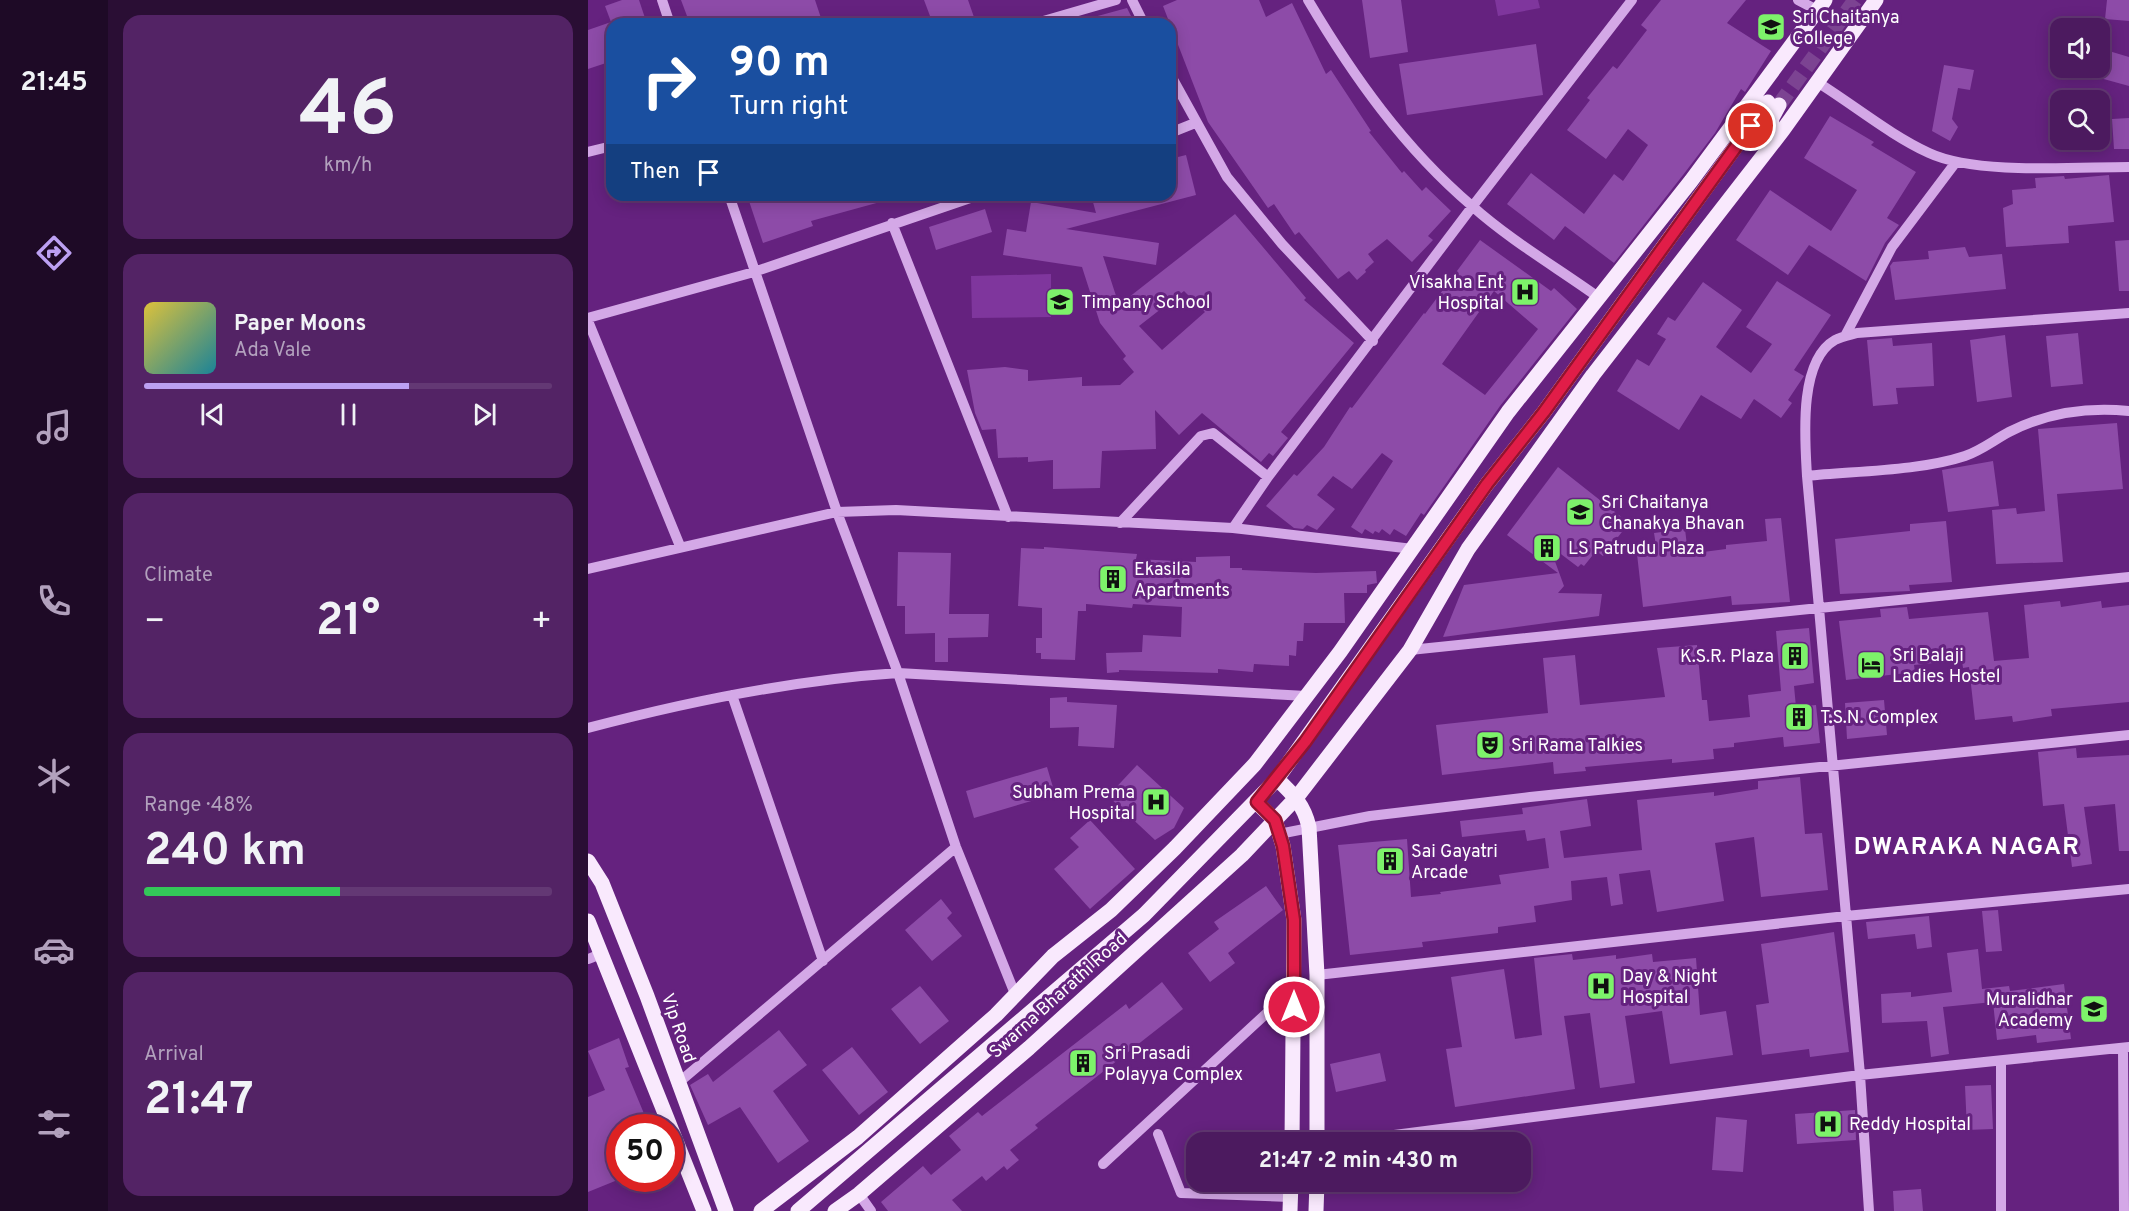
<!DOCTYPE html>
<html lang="en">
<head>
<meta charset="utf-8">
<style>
	:root { --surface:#4c1a5f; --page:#532365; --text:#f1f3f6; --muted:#b2a1bd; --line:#633874; --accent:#bca0f2 }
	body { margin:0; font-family:Overpass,sans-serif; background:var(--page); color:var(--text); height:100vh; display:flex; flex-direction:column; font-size:22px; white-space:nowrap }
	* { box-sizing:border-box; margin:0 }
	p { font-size:20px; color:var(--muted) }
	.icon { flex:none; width:33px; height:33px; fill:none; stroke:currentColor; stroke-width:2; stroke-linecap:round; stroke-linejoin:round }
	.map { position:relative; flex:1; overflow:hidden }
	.details { display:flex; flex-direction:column; gap:15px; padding:15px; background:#2a0e34; width:480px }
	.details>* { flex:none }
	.hud { position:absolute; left:18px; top:18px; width:570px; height:183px; border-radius:18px; box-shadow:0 3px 15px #0003,0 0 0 2px var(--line); background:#1a4fa0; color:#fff; overflow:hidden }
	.buttons { position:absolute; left:1462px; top:18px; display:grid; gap:12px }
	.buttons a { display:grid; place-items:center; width:60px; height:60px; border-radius:12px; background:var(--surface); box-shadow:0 3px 15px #0003,0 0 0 2px var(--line); font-size:30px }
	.speed { position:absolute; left:18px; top:1114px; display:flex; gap:12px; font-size:30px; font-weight:700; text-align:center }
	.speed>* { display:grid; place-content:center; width:78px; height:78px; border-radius:50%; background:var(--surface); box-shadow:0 3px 15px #0003,0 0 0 2px var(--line); line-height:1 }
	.speed .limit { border:9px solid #d22; background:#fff; color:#111 }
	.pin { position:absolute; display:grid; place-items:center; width:51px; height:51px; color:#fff; margin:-26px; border:3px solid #fff; border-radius:50%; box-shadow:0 2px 6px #0007 }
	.me { position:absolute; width:66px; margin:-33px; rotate:0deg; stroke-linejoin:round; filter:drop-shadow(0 0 4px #0008) }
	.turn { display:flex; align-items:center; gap:21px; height:126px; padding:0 24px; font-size:27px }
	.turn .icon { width:78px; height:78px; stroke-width:2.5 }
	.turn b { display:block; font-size:42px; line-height:51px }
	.then { display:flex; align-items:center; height:57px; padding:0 24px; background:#0003; gap:12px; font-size:22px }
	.big { font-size:45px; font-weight:700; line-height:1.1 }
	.details .card { flex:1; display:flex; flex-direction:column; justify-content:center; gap:9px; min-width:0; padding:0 21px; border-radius:18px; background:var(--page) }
	.details .dial { align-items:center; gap:0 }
	.dial b { font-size:78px; line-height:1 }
	.song { display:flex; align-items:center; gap:18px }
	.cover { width:72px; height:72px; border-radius:9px; background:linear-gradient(135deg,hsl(50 70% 55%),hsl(190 70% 35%)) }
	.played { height:6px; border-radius:3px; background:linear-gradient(90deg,var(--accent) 65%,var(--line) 65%) }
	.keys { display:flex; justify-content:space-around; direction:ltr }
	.heat { display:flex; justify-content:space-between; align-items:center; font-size:33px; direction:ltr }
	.charge { height:9px; border-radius:4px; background:linear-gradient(90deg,#34c759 48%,var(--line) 0) }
	.trip { position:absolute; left:598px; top:1132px; width:345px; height:60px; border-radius:18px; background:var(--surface); box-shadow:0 3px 15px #0003,0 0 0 2px var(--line); font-weight:700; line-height:60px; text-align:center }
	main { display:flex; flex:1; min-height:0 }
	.tab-bar { display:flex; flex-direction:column; width:108px; justify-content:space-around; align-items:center; background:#1e0a26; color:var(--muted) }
	.tab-bar .icon { width:42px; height:42px }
	.tab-bar .current { color:var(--accent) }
	.tab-bar b { font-size:27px; color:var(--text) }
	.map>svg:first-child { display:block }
	.green { fill:#7f369d }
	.building { fill:#8d4ba8; fill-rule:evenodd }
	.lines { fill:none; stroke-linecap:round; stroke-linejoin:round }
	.major-tunnel { stroke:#7c4392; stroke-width:15; stroke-dasharray:15 8; stroke-linecap:butt }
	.minor { stroke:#d4a8e7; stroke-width:10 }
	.major { stroke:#f9e9fd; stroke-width:15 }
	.route-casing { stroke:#92132f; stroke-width:15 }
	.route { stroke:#e11d48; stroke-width:10 }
	.labels { text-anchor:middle; stroke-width:6; stroke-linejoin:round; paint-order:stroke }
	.poi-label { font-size:18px; fill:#fff; stroke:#65227f; text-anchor:start }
	.street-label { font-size:18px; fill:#fff; stroke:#65227f }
	.district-label { font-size:24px; font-weight:bold; letter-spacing:1.5px; fill:#fff; stroke:#65227f }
</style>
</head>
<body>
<main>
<nav class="tab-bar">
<b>21:45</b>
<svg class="icon current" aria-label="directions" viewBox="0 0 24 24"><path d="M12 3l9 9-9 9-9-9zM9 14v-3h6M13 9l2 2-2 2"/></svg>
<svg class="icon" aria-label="music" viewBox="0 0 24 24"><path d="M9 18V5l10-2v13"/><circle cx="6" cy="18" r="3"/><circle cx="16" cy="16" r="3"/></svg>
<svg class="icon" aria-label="phone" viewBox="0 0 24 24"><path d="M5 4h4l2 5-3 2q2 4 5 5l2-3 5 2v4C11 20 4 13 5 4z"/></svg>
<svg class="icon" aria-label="climate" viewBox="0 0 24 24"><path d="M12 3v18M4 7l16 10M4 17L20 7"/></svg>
<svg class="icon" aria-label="car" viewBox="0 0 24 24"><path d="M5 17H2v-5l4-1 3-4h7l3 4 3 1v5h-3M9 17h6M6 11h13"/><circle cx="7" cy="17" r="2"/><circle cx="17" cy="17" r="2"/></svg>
<svg class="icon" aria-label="filters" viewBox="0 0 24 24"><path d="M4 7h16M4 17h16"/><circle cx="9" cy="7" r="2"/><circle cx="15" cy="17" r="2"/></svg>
</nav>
<section class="details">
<div class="card dial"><b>46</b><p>km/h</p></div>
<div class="card">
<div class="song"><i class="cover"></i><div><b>Paper Moons</b><p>Ada Vale</p></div></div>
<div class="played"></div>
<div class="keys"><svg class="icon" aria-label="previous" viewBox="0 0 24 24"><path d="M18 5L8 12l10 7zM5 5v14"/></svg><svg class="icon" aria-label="pause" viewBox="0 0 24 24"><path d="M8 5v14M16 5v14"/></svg><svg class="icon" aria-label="next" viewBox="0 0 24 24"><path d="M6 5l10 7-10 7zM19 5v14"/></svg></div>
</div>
<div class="card"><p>Climate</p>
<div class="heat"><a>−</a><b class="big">21°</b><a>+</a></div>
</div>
<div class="card"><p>Range · 48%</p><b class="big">240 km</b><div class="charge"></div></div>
<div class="card"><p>Arrival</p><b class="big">21:47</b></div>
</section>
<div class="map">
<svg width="1541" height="1211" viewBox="0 0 1541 1211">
	<rect width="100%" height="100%" fill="#65227f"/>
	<!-- green -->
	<path class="green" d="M907,0H950L952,8L910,16Z
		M463,274V317L384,318L383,276Z"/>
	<!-- building -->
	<path class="building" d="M34,0H51L59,24H24V61L0,69V30L23,22L17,6Z
		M93,0H227L235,24H102Z
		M336,0H380L387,20L375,24H345Z
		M589,0H671L678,17L704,3L738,74L743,70L783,131L781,132L814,173L816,171L834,191L838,187L863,211L840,236L845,240L824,262L799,239L780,254L786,262L777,270L778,272L769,280L761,271L750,279L711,232L707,235L686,204L680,208L620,122L575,6Z
		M774,0H813L820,52L782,58Z
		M1073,0H1158L1139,23L1183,51L1157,92L1153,89L1127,133L1095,175L1026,263L977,226L966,240L919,204L943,173L996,214L1026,174L1035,181L1060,145L1040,129L1018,159L979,130L1002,100L999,98L1025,66L1029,69L1059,30L1053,25Z
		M1519,0H1541V21L1517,19Z
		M539,8L547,24H495V20Z
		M1512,42L1521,51L1541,57V86L1512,78Z
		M948,44L955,95L819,115L811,64Z
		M1356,65L1386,70L1382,90L1370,88L1364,119L1370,127L1362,141L1344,131Z
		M1242,116L1286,142L1283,145L1328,172L1299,218L1311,225L1297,243L1278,281L1221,245L1200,275L1148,240L1182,190L1243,231L1269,190L1216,158Z
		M1541,118V149H1526L1524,119Z
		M598,155L608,195L478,229L571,243L568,265L515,256L531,305L647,214L718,298L716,300L766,343L693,432L700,438L685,456L681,453L673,462L614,413L591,435L567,410L568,449L514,451L512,488L465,489V460L440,462V457L410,458L408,429L394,430L387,413L379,370L417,367L440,370V381L494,377V386L532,385L546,372L535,359L538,356L512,323L494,267L415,255L419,229L438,232L443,202L508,213L503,195H582V159ZM596,291L617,312L574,350L551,326Z
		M1521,175L1526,222L1480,226L1481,243L1418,247L1415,208L1425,204L1424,190L1448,188L1447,178L1476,176L1477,179Z
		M159,195H302L303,199L223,221L225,226L175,243Z
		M397,209L404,232L348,250L341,227Z
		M892,240L963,291L966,288L989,309L912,406L836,515L833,513L818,536L806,529L802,535L794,529L791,533L787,531L785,534L777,529L774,534L763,527L805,461L794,453L764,489L745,476L729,495L747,509L729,530L719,525L715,529L706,528L678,506L706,474L709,476L736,447L762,407L764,408L836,313L837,314ZM906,291L950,329L897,395L854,364Z
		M1541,240V291H1531L1527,241Z
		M1377,247L1381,257L1414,254L1418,289L1307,300L1302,266L1305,262L1341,259L1340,251Z
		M1189,281L1243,315L1206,370L1216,376L1200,400L1204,403L1193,418L1166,399L1153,419L1113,395L1091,430L1029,391L1049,359L1061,366L1078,339L1069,334L1080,317L1087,321L1115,282L1154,310L1128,347L1163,373L1184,344L1158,327Z
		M1490,333L1495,384L1463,387L1458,336Z
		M1417,335L1424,397L1389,402L1382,340Z
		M1304,338L1305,346L1344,343L1346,386L1308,388L1310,404L1285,406L1279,340Z
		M1529,423L1535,489L1469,494L1475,562L1408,564L1404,510L1428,508L1429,514L1457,511L1450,429Z
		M1405,461L1411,506L1360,512L1354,470Z
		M970,467L1041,523L1015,556L1008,551L996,566L993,564L990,567L961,545L976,586L970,593L1014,594L1011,616L855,637L876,585L970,573L919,535Z
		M1193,518L1202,602L1144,605L1143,596L1055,607L1049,554L1069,552L1066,533L1097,529L1100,554L1138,549V545L1179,541L1177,519Z
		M1358,521L1364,582L1321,585L1322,591L1252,594L1247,539L1322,531V524Z
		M456,547L549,554L548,559L608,562V557L642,556V568H654V570L728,573L788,571L789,583L779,585V593H756L757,623H716L715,641H709L708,656L701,655V666L666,664L665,672L630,669V673L531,670V672L519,673L518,653L554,652L555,635L593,637L594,607L545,604L544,608L498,604V611H490L487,660L453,659V653H448V638H454V608L430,606L433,548L456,549Z
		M310,552L363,553L361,614H401L400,637L360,638V662H347V633L317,634V606H309Z
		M1472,601L1473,607L1513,601L1514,608L1541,605V702L1463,709L1464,716L1425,722L1424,716L1387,720L1381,667L1375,668L1374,660L1326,665L1327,672L1258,680L1251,621L1293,617L1292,609L1319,607L1321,619L1400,612L1406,661L1441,658L1436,605Z
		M1221,628L1226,683L1206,686L1208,707L1228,705L1232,743L1196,747L1195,737L1146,743V747L1125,749L1126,759L1084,763V759L997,767L998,771L966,774L965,762L854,775L848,725L960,713L955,658L987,655L992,705L1077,697L1069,648L1109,645L1114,700H1119L1121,721L1162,717L1160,695L1193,691L1188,631Z
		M479,697V702L529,705L526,748L490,746L491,727L462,728V698Z
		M1296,700L1299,735L1259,739L1257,703Z
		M1488,748L1489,758L1541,755V851H1531L1527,804L1496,807L1504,864L1484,867L1476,804L1455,806L1450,752Z
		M549,765L596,808L586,828L567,840L520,796Z
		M459,767L467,794L386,818L378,791Z
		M1212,777L1217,834L1234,833L1240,890L1173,897L1166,837L1127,843L1136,901L1069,912L1062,870L1031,874L1035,904L1023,906L1019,877L983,881L984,900L946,906L948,922L910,927V933L834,942L835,947L762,955L750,845L819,839L823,897L853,894L852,892L913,884L911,875L961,868L957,838L939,841L937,830L874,837L872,821L935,814L934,808L999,799L1003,826L972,831L976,858L1054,850L1049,800L1126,792V796L1170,789V781Z
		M502,820L547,869L502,909L466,869L491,847L482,838Z
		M678,886L695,910L640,953L647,963L622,982L600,953L631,929L626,922Z
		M353,899L364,913L359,918L374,936L344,961L317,930Z
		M1410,910L1414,951L1398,952L1394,911Z
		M1341,916L1344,947L1329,949L1327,934L1280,939L1278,922Z
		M1246,932L1261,1052L1222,1057L1221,1049L1174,1055L1168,1005L1181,1003L1173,944Z
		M1390,949L1394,989L1421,986L1422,991L1476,984L1483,1039L1449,1043L1448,1035L1409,1040L1405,1002L1355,1007L1361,1054L1343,1057L1339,1021L1294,1023L1293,994L1323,992V997L1364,992L1359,953Z
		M984,954L985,960L1028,955V959L1064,954L1065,962L1108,958L1112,1015L1138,1011L1145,1055L1082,1064L1074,1011L1037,1016L1047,1083L1012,1088L1002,1013L976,1016L987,1089L867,1107L858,1049L874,1047L863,977L916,969L927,1039L954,1035L946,958Z
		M574,982L595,1009L447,1125L450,1128L422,1150L431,1160L419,1170L416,1166L398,1181L394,1176L364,1200L374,1211H300L293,1202L335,1166L343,1175L373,1150L361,1136L390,1112L394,1116L538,1004L541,1009Z
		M332,986L361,1021L332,1044L303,1009Z
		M191,1030L219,1065L185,1091L221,1141L190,1163L152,1107L120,1125L102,1085L120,1074L125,1082Z
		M31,1038L41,1067L37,1068L62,1128H32V1179L0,1192V1097L17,1090L0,1051Z
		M264,1047L300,1092L271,1115L234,1070Z
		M792,1053L798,1081L748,1092L742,1064Z
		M1403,1085L1405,1129L1379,1130L1377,1086Z
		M1267,1110L1268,1140L1209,1144L1207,1114Z
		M1128,1117L1159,1120L1155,1172L1124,1170Z
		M1333,1189L1335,1211H1306L1305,1191Z"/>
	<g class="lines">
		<!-- major-tunnel -->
		<path class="major-tunnel" d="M1191,105L1267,0"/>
		<!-- minor -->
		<path class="minor" d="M74,0L82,24
			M544,0L556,24
			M720,0C765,76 816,148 884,206C922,240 968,267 1010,297
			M1210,0L1229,10
			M445,24L528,0
			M582,74L639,177L694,244L785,341
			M1229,82C1266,105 1302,135 1341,153C1388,175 1488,167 1541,167
			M582,133L607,123
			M0,152L24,146
			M141,195L249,512L310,673L368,847L427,994
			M304,223L420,517
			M0,318L166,272L391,195
			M0,321L92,546
			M1257,336L1304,247L1368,162
			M1541,411C1500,407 1458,413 1421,432C1406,440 1394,450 1377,456C1332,471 1267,471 1219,476L1231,608L1541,577
			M1219,476C1217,440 1210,361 1247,340C1254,336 1262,335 1269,333L1541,313
			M532,523L613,436L625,433L680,477
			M645,528L680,477L884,207L1044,0
			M0,569L249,512L308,510L645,528L825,549
			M822,650L1231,608L1272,1075L1281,1211
			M144,695L235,961
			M0,728C102,701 205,680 310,673L718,696
			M691,834L782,816L942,797L1541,735
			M0,959L13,954
			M729,975L1258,916L1541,889
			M1535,1048L1536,1211
			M1413,1061V1211
			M89,1084L368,847
			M570,1134L593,1193L702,1197
			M744,1143L1272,1075L1541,1047
			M515,1164L706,988
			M271,1194L283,1211"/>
		<!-- major -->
		<path class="major" d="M1181,147L1184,118L1191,105
			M689,779C705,794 716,805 721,827L729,975V1143
			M668,802L687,820L695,846L706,920L704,1143
			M0,861L14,883L59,996L138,1211
			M0,921L116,1211
			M173,1211L270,1137L408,1015L465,956L523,910L587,848L667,764L752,652L920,412L1103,181L1237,0
			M210,1211L556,915L689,779L899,484L956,412L1180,102
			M247,1211L271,1194L441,1048L654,855L709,797L822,650L880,549L1005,375L1195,130L1288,0
			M702,1211L703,1182
			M728,1211L729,1182"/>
	</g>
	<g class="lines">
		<!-- route casing -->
		<g class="route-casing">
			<path id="route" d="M706,1007V920L695,846L687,820L669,802L717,742L899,484L956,412L1163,126"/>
		</g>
		<!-- route -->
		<use href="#route" class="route"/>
	</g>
	<!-- icons -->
	<defs>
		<g id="university-square" transform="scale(1.5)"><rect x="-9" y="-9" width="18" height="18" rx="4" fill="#7df26a" stroke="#65227f"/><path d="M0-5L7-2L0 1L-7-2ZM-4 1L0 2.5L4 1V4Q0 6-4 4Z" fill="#111"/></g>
		<g id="hospital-square" transform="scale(1.5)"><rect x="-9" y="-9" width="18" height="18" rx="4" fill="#7df26a" stroke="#65227f"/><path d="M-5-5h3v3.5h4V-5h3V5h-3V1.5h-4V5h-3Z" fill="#111"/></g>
		<g id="school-square" transform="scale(1.5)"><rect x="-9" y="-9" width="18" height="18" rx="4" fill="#7df26a" stroke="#65227f"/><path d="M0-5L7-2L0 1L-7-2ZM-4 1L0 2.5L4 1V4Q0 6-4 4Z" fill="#111"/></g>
		<g id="building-square" transform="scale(1.5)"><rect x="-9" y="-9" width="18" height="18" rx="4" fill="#7df26a" stroke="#65227f"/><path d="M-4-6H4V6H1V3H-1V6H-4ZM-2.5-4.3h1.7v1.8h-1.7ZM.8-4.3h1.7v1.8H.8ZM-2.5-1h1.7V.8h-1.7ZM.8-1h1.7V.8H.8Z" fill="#111"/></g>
		<g id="hotel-square" transform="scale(1.5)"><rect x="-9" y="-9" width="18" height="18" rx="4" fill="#7df26a" stroke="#65227f"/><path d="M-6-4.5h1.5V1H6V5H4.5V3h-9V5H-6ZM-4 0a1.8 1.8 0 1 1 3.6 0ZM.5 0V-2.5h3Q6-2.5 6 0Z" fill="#111"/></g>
		<g id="theatre-square" transform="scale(1.5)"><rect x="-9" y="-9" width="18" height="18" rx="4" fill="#7df26a" stroke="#65227f"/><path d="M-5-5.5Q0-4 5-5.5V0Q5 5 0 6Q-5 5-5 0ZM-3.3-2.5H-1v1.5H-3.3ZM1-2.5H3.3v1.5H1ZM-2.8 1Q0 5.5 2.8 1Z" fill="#111"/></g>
	</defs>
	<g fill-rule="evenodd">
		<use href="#university-square" x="1183" y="27"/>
		<use href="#hospital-square" x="937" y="292"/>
		<use href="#school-square" x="472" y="302"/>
		<use href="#university-square" x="992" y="512"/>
		<use href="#building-square" x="959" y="548"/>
		<use href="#building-square" x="525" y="579"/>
		<use href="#building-square" x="1207" y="656"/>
		<use href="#hotel-square" x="1283" y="665"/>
		<use href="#building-square" x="1211" y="717"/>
		<use href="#theatre-square" x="902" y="745"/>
		<use href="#hospital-square" x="568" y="802"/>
		<use href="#building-square" x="802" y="861"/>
		<use href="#hospital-square" x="1013" y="986"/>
		<use href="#university-square" x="1506" y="1009"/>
		<use href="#building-square" x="495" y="1063"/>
		<use href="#hospital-square" x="1240" y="1124"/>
	</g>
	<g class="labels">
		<!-- poi labels -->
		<g class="poi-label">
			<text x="1204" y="23">Sri Chaitanya<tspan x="1204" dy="21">College</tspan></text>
			<text x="916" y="288" text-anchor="end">Visakha Ent<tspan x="916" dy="21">Hospital</tspan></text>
			<text x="493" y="308">Timpany School</text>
			<text x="1013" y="508">Sri Chaitanya<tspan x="1013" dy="21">Chanakya Bhavan</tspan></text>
			<text x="980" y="554">LS Patrudu Plaza</text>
			<text x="546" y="575">Ekasila<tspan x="546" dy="21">Apartments</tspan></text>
			<text x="1304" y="661">Sri Balaji<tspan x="1304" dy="21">Ladies Hostel</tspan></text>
			<text x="1186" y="662" text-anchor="end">K.S.R. Plaza</text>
			<text x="1232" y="723">T.S.N. Complex</text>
			<text x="923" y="751">Sri Rama Talkies</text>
			<text x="547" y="798" text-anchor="end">Subham Prema<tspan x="547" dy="21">Hospital</tspan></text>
			<text x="823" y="857">Sai Gayatri<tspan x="823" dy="21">Arcade</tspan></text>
			<text x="1034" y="982">Day &amp; Night<tspan x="1034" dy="21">Hospital</tspan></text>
			<text x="1485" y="1005" text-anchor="end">Muralidhar<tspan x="1485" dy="21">Academy</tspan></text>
			<text x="516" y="1059">Sri Prasadi<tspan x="516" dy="21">Polayya Complex</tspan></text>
			<text x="1261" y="1130">Reddy Hospital</text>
		</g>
		<!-- street labels -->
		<g class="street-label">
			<text transform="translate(470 995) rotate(-42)" y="6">Swarna Bharathi Road</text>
			<text transform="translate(91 1028) rotate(71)" y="6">Vip Road</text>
		</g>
		<!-- district labels -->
		<g class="district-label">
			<text x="1379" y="854">DWARAKA NAGAR</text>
		</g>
	</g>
</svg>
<div class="buttons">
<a><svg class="icon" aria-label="sound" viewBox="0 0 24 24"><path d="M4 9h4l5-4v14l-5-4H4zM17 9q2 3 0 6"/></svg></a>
<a><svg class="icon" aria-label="search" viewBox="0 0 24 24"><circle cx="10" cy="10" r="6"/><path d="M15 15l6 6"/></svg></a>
</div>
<div class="speed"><div class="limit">50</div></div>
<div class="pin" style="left:1163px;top:126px;background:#d93025"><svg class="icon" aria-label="arrive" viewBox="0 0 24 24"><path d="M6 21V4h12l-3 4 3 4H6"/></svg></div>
<svg class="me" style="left:706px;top:1007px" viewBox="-20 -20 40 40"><circle r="17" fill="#e11d48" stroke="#fff" stroke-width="3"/><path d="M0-11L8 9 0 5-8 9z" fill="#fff"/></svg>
<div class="trip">21:47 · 2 min · 430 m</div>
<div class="hud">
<div class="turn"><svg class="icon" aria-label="right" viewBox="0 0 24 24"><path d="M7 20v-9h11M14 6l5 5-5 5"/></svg><div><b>90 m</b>Turn right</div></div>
<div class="then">Then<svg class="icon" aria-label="arrive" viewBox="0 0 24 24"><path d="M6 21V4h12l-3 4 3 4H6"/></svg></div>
</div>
</div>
</main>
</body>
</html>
